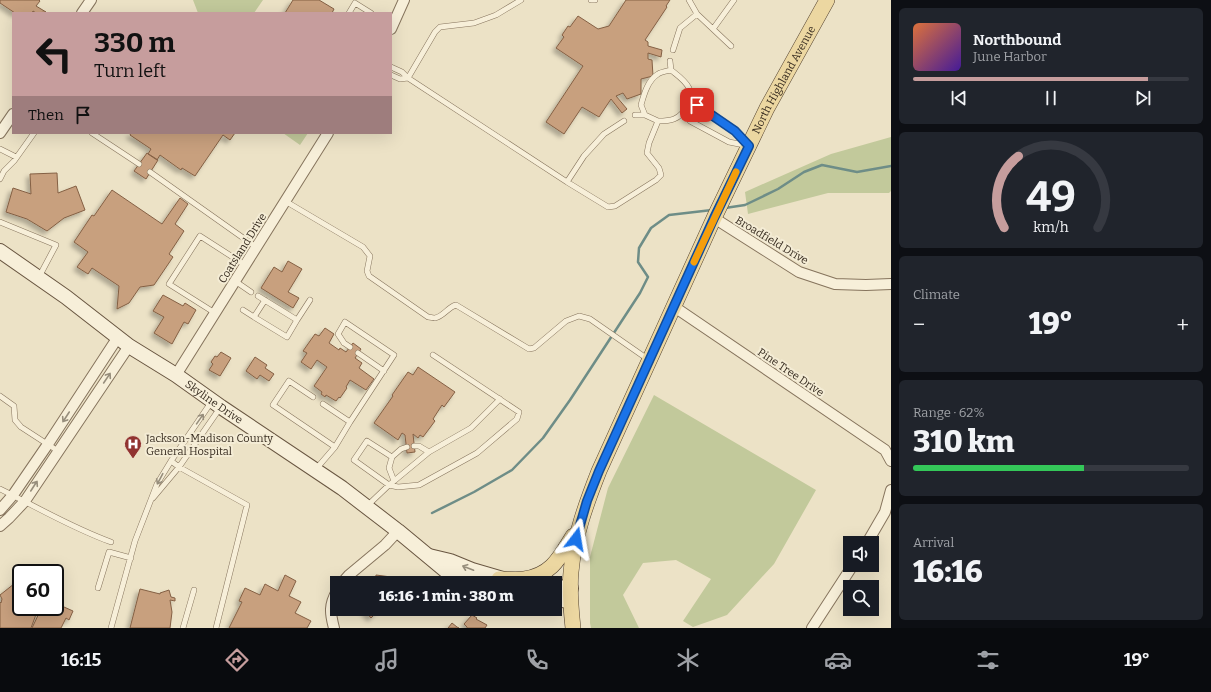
<!DOCTYPE html>
<html lang="en">
<head>
<meta charset="utf-8">
<style>
	:root { --surface:#171b24; --page:#20242c; --text:#f1f3f6; --muted:#9ea1a6; --line:#363941; --accent:#c69d9d }
	body { margin:0; font-family:Bitter,serif; background:var(--page); color:var(--text); height:100vh; display:flex; flex-direction:column; font-size:15px; white-space:nowrap }
	* { box-sizing:border-box; margin:0 }
	p { font-size:13px; color:var(--muted) }
	.icon { flex:none; width:22px; height:22px; fill:none; stroke:currentColor; stroke-width:2; stroke-linecap:round; stroke-linejoin:round }
	.map { position:relative; flex:1; overflow:hidden }
	.panel { display:flex; flex-direction:column; gap:8px; padding:8px; background:#0d0f14; width:320px }
	.panel>* { flex:none }
	.hud { position:absolute; left:12px; top:12px; width:380px; height:122px; border-radius:0px; box-shadow:0 4px 16px #0002; background:#c69d9d; color:#111; overflow:hidden }
	.fabs { position:absolute; left:843px; top:536px; display:grid; gap:8px }
	.fabs a { display:grid; place-items:center; width:36px; height:36px; border-radius:0px; background:var(--surface); box-shadow:0 4px 16px #0002; font-size:20px }
	.speed { position:absolute; left:12px; top:564px; display:flex; gap:8px; font-size:20px; font-weight:700; text-align:center }
	.speed>* { display:grid; place-content:center; width:52px; height:52px; border-radius:50%; background:var(--surface); box-shadow:0 4px 16px #0002; line-height:1 }
	.speed .limit { border:2px solid #111; border-radius:6px; background:#fff; color:#111 }
	.pin { position:absolute; display:grid; place-items:center; width:34px; height:34px; color:#fff; margin:-17px; border-radius:8px; box-shadow:0 2px 6px #0006 }
	.me { position:absolute; width:44px; margin:-22px; rotate:14deg; stroke-linejoin:round; filter:drop-shadow(0 0 3px #0008) }
	.turn { display:flex; align-items:center; gap:14px; height:84px; padding:0 16px; font-size:18px }
	.turn .icon { width:52px; height:52px; stroke-width:2.5 }
	.turn b { display:block; font-size:28px; line-height:34px }
	.then { display:flex; align-items:center; height:38px; padding:0 16px; background:#0003; gap:8px; font-size:15px }
	.big { font-size:30px; font-weight:800; line-height:1.1 }
	.panel .tile { flex:1; display:flex; flex-direction:column; justify-content:center; gap:6px; min-width:0; padding:0 14px; border-radius:6px; background:var(--page) }
	.panel .dial { align-items:center; gap:0 }
	.dial svg { height:104px; overflow:visible; fill:none; stroke:var(--line); stroke-width:7; stroke-linecap:round; text-anchor:middle }
	.dial text { fill:var(--text); stroke:none }
	.song { display:flex; align-items:center; gap:12px }
	.cover { width:48px; height:48px; border-radius:6px; background:linear-gradient(135deg,hsl(20 70% 55%),hsl(260 70% 35%)) }
	.played { height:4px; border-radius:2px; background:linear-gradient(90deg,var(--accent) 85%,var(--line) 85%) }
	.keys { display:flex; justify-content:space-around; direction:ltr }
	.heat { display:flex; justify-content:space-between; align-items:center; font-size:22px; direction:ltr }
	.charge { height:6px; border-radius:3px; background:linear-gradient(90deg,#34c759 62%,var(--line) 0) }
	.trip { position:absolute; left:330px; top:576px; width:232px; height:40px; border-radius:0px; background:var(--surface); box-shadow:0 4px 16px #0002; font-weight:800; line-height:40px; text-align:center }
	.tab-bar { display:flex; height:64px; justify-content:space-around; align-items:center; background:#090b0e; color:var(--muted) }
	.tab-bar .icon { width:28px; height:28px }
	.tab-bar .current { color:var(--accent) }
	.tab-bar b { font-size:18px; color:var(--text) }
	main { display:flex; flex:1; min-height:0 }
	.map>svg:first-child { display:block }
	.green { fill:#c2c99b }
	.lines { fill:none; stroke-linecap:round; stroke-linejoin:round }
	.stream { stroke:#6e8d87; stroke-width:2.5 }
	.building { fill:#c8a07e; stroke:#846044; filter:url(#shadow) }
	.lane-casing { stroke:#86745d; stroke-width:6 }
	.street-casing { stroke:#86745d; stroke-width:12 }
	.secondary-casing { stroke:#685540; stroke-width:16 }
	.primary-casing { stroke:#544331; stroke-width:16 }
	.lane { stroke:#f7efd9; stroke-width:5 }
	.street { stroke:#f7efd9; stroke-width:10 }
	.secondary { stroke:#f7efd9; stroke-width:14 }
	.primary { stroke:#ecd7a1; stroke-width:15 }
	.oneway { stroke:#978e7c }
	.route-casing { stroke:#114b97; stroke-width:10 }
	.route { stroke:#1a73e8; stroke-width:7 }
	.slow { stroke:#f59e0b; stroke-width:7 }
	.labels { text-anchor:middle; stroke-width:4; stroke-linejoin:round; paint-order:stroke }
	.street-label { font-size:11px; fill:#372c20; stroke:#f4ecd5 }
	.poi-label { font-size:11px; fill:#372c20; stroke:#f4ecd5; text-anchor:start }
</style>
</head>
<body>
<main>
<div class="map">
<svg width="891" height="628" viewBox="0 0 891 628">
	<defs>
		<filter id="shadow"><feDropShadow dx="-3.5" dy="3.5" stdDeviation="2" flood-color="#0004"/></filter>
	</defs>
	<rect width="100%" height="100%" fill="#ece2c6"/>
	<!-- green -->
	<path class="green" d="M193,0H263L254,13H198Z
		M283,133H308L300,145Z
		M891,137V191L889,193H828L748,214L745,192L831,154Z
		M654,395L816,490L774,564L727,615L693,627L683,621L711,579L676,560L643,563L623,595L639,628H591L590,623V557L608,488Z"/>
	<g class="lines">
		<!-- stream -->
		<path class="stream" d="M725,208L745,205L778,189L804,172L822,165L857,172L891,166
			M432,513L474,492L512,470L543,438L570,400L640,293L648,277L638,262L639,248L651,228L669,215L712,210"/>
	</g>
	<!-- building -->
	<path class="building" d="M0,0H39L40,1L36,6L46,12L36,13L33,11L32,13H23L22,12L21,13H15L0,3Z
		M293,0H319L334,9L332,13H285Z
		M626,0H670L666,6L667,7L645,40L648,42V46L662,50L661,57L648,53V59L652,60L653,76L641,79V94L627,99L623,93L616,96L627,109L622,113L611,99L599,117L582,107L564,134L546,122L583,66L556,48L564,37L562,35L568,26L570,27L578,16L598,29L609,26Z
		M131,133H235L230,140L223,135L195,176L182,168L181,170L160,155L157,160L148,154L151,149L130,135Z
		M147,153L158,160L146,179L134,171Z
		M57,173L58,193L76,186L85,210L64,218L47,231L27,219L6,212L13,188L31,194L30,174Z
		M112,190L162,224L180,198L188,204L175,224L184,231L169,254L173,257L154,285L140,287L129,303L117,309L119,286L92,268L88,274L77,267L88,252L74,242L92,215L94,216Z
		M288,261L302,269L288,292L299,298L293,308L261,288L274,267L282,272Z
		M163,295L183,306L185,303L196,310L188,324L184,322L172,344L154,333L164,317L153,311Z
		M325,328L334,334L329,343L339,350L340,348L346,352L353,343L361,349L355,358L362,363L359,368L374,379L366,390L350,380L346,387L347,388L340,398L339,397L336,401L326,395L325,397L321,394L322,392L314,386L327,367L317,360L311,369L301,362L307,353L303,351L315,334L319,336Z
		M221,352L231,358L220,376L209,370L213,364L211,362L215,356L217,357Z
		M255,357L267,365L265,368L274,374L269,381L260,375L257,379L246,371Z
		M418,367L455,392L444,407L442,405L433,419L435,421L423,437L420,435L418,438L413,434L415,452L407,453L405,435L402,433L398,440L374,423L393,396L392,395L408,372L413,375Z
		M285,575L296,581L289,596L301,602L295,613L311,621L307,628H229L242,602L239,601L245,588L260,595L265,584L278,591Z
		M376,575L391,577V578L402,579L403,577L413,578V583H375Z
		M19,580L21,582V607H34L38,609L31,628H0V602L1,603L2,599L0,595Z
		M140,589L160,594V593L169,590L171,597L175,598V601L170,600L172,612L170,628H130Z
		M55,603L73,611L69,620L66,618L61,628H32L42,607H55Z
		M364,609H380L371,618L364,610Z
		M472,615L477,618L476,619L487,625L485,628H467V627L464,624Z
		M452,623L457,627L459,628H448Z"/>
	<g class="lines">
		<!-- lane casing -->
		<g class="lane-casing">
			<path id="lane" d="M521,0L496,15L474,23L440,27L435,32L408,78L567,182L608,207L615,206L656,180L661,175L659,168L647,153L649,143L658,121L645,115H635
				M591,0H595
				M689,0L697,14L731,46
				M349,13L355,3L371,13
				M713,29L734,0
				M673,50L680,28L697,14
				M670,61L671,70
				M391,67L402,72L408,78L400,79L391,75
				M697,105L735,131L749,146L729,142L690,121L685,109Z
				M645,115L641,105C644,94 648,80 658,74C661,72 667,71 671,70C677,75 685,80 689,88C694,99 684,115 674,119C669,121 663,121 658,121
				M92,133L139,164
				M0,149L16,157
				M150,172L256,247
				M0,179L4,171L14,161L34,133
				M567,182L584,156L604,134L624,121
				M285,201L363,247L370,256L367,271L369,276L428,317C431,317 433,318 435,318C444,316 448,307 456,305L529,349L534,348L566,321L579,316L590,319L649,360
				M0,222L56,245L39,277
				M235,281L251,292
				M258,296L297,320L310,300
				M265,300L254,317L287,337L297,320
				M243,310L254,317
				M215,313L169,284L200,236L245,265
				M358,353L384,371
				M0,396L14,406L15,420L21,427L58,451
				M313,397L289,381L273,405L335,447L316,469
				M323,404L350,422L394,355L345,322L338,334L344,343L350,347
				M414,446H419L429,452
				M335,447L350,422
				M392,457L401,449L407,447
				M171,461L179,467L247,505L216,628
				M394,481L389,468L392,457L367,441L354,460L389,485L394,481L429,452L471,428L500,399
				M0,489C37,507 72,528 111,542
				M153,498L179,467L220,408
				M367,506L389,485L398,487L419,485L477,453L517,419L519,412L433,355
				M98,588L109,552L131,558
				M111,628L135,541L157,484L171,461L212,401
				M183,628L194,590"/>
		</g>
		<!-- street casing -->
		<g class="street-casing">
			<path id="street" d="M82,13L91,0
				M391,29L404,0
				M0,133L13,114
				M714,218L799,272L835,284L866,285L891,284
				M673,306L885,450L891,461
				M176,375L328,133
				M0,510L13,495L48,444L118,337
				M0,526L9,518L25,501L129,346
				M867,543L885,512L891,490
				M342,583L349,575L385,545L398,531
				M334,628C330,613 329,605 337,591
				M812,628L853,565"/>
		</g>
		<!-- secondary casing -->
		<g class="secondary-casing">
			<g id="secondary">
				<path id="s1" d="M0,251L66,297L129,346L176,375L221,407L342,488L398,531L445,570L476,583"/>
				<path d="M429,556L450,561L472,570L510,581"/>
				<path d="M555,587L571,588"/>
				<path d="M555,599L570,601"/>
			</g>
		</g>
		<!-- primary casing -->
		<g class="primary-casing">
			<g id="primary">
				<path d="M499,579C507,579 516,580 524,579C552,575 560,557 573,536"/>
				<path id="s2" d="M573,628C571,609 569,591 571,572C574,537 586,504 599,471L714,218L767,108L827,0"/>
			</g>
		</g>
		<!-- lane -->
		<use href="#lane" class="lane"/>
		<!-- street -->
		<use href="#street" class="street"/>
		<!-- secondary -->
		<use href="#secondary" class="secondary"/>
		<!-- primary -->
		<use href="#primary" class="primary"/>
	</g>
	<!-- one-way arrows -->
	<defs><path id="oneway-shaft" d="M-6 0H5M1.5-3L5.5 0L1.5 3" fill="none" stroke-width="1.6" stroke-linecap="round" stroke-linejoin="round"/></defs>
	<g class="oneway">
		<use href="#oneway-shaft" transform="translate(107 378) rotate(-56)"/>
		<use href="#oneway-shaft" transform="translate(66 417) rotate(123)"/>
		<use href="#oneway-shaft" transform="translate(200 419) rotate(-55)"/>
		<use href="#oneway-shaft" transform="translate(160 479) rotate(118)"/>
		<use href="#oneway-shaft" transform="translate(34 486) rotate(-57)"/>
		<use href="#oneway-shaft" transform="translate(468 568) rotate(-159)"/>
	</g>
	<g class="lines">
		<!-- route casing -->
		<g class="route-casing">
			<path id="route" d="M576,539L587,501L599,471L714,218L749,146L735,131L697,105"/>
		</g>
		<!-- route -->
		<use href="#route" class="route"/>
		<!-- slow -->
		<path class="slow" d="M694,262L736,172"/>
	</g>
	<!-- icons -->
	<defs>
		<g id="hospital-pin" transform="scale(0.9)"><path d="M0 17L-7.5 6A9.5 9.5 0 1 1 7.5 6Z" fill="#913330" stroke="#f4ecd5"/><path d="M-5-5h3v3.5h4V-5h3V5h-3V1.5h-4V5h-3Z" fill="#fff"/></g>
	</defs>
	<g fill-rule="evenodd">
		<use href="#hospital-pin" x="133" y="444"/>
	</g>
	<g class="labels">
		<!-- street labels -->
		<g class="street-label">
			<text dy="4" stroke="none"><textPath href="#s2" startOffset="594">North Highland Avenue</textPath></text>
			<text transform="translate(772 240) rotate(31)" y="4">Broadfield Drive</text>
			<text transform="translate(242 248) rotate(-58)" y="4">Coatsland Drive</text>
			<text transform="translate(791 372) rotate(34)" y="4">Pine Tree Drive</text>
			<text dy="4" stroke="none"><textPath href="#s1" startOffset="262">Skyline Drive</textPath></text>
		</g>
		<!-- poi labels -->
		<g class="poi-label">
			<text x="146" y="442">Jackson-Madison County<tspan x="146" dy="13">General Hospital</tspan></text>
		</g>
	</g>
</svg>
<div class="fabs">
<a><svg class="icon" aria-label="sound" viewBox="0 0 24 24"><path d="M4 9h4l5-4v14l-5-4H4zM17 9q2 3 0 6"/></svg></a>
<a><svg class="icon" aria-label="search" viewBox="0 0 24 24"><circle cx="10" cy="10" r="6"/><path d="M15 15l6 6"/></svg></a>
</div>
<div class="speed"><div class="limit">60</div></div>
<div class="pin" style="left:697px;top:105px;background:#d93025"><svg class="icon" aria-label="arrive" viewBox="0 0 24 24"><path d="M6 21V4h12l-3 4 3 4H6"/></svg></div>
<svg class="me" style="left:576px;top:539px" viewBox="-20 -20 40 40"><path d="M0-17L14 15 0 8-14 15z" fill="#1a73e8" stroke="#fff" stroke-width="4"/></svg>
<div class="trip">16:16 · 1 min · 380 m</div>
<div class="hud">
<div class="turn"><svg class="icon" aria-label="left" viewBox="0 0 24 24"><path d="M17 20v-9H6M10 6l-5 5 5 5"/></svg><div><b>330 m</b>Turn left</div></div>
<div class="then">Then<svg class="icon" aria-label="arrive" viewBox="0 0 24 24"><path d="M6 21V4h12l-3 4 3 4H6"/></svg></div>
</div>
</div>
<section class="panel">
<div class="tile">
<div class="song"><i class="cover"></i><div><b>Northbound</b><p>June Harbor</p></div></div>
<div class="played"></div>
<div class="keys"><svg class="icon" aria-label="previous" viewBox="0 0 24 24"><path d="M18 5L8 12l10 7zM5 5v14"/></svg><svg class="icon" aria-label="pause" viewBox="0 0 24 24"><path d="M8 5v14M16 5v14"/></svg><svg class="icon" aria-label="next" viewBox="0 0 24 24"><path d="M6 5l10 7-10 7zM19 5v14"/></svg></div>
</div>
<div class="tile dial"><svg viewBox="0 0 100 80">
<path d="M14 69A42 42 0 1 1 86 69"/>
<path d="M14 69A42 42 0 0 1 25 14" stroke="#c69d9d"/>
<text x="50" y="56" font-size="32" font-weight="700">49</text>
<text x="50" y="72" font-size="11">km/h</text>
</svg></div>
<div class="tile"><p>Climate</p>
<div class="heat"><a>−</a><b class="big">19°</b><a>+</a></div>
</div>
<div class="tile"><p>Range · 62%</p><b class="big">310 km</b><div class="charge"></div></div>
<div class="tile"><p>Arrival</p><b class="big">16:16</b></div>
</section>
</main>
<nav class="tab-bar">
<b>16:15</b>
<svg class="icon current" aria-label="directions" viewBox="0 0 24 24"><path d="M12 3l9 9-9 9-9-9zM9 14v-3h6M13 9l2 2-2 2"/></svg>
<svg class="icon" aria-label="music" viewBox="0 0 24 24"><path d="M9 18V5l10-2v13"/><circle cx="6" cy="18" r="3"/><circle cx="16" cy="16" r="3"/></svg>
<svg class="icon" aria-label="phone" viewBox="0 0 24 24"><path d="M5 4h4l2 5-3 2q2 4 5 5l2-3 5 2v4C11 20 4 13 5 4z"/></svg>
<svg class="icon" aria-label="climate" viewBox="0 0 24 24"><path d="M12 3v18M4 7l16 10M4 17L20 7"/></svg>
<svg class="icon" aria-label="car" viewBox="0 0 24 24"><path d="M5 17H2v-5l4-1 3-4h7l3 4 3 1v5h-3M9 17h6M6 11h13"/><circle cx="7" cy="17" r="2"/><circle cx="17" cy="17" r="2"/></svg>
<svg class="icon" aria-label="filters" viewBox="0 0 24 24"><path d="M4 7h16M4 17h16"/><circle cx="9" cy="7" r="2"/><circle cx="15" cy="17" r="2"/></svg>
<b>19°</b>
</nav>
</body>
</html>
